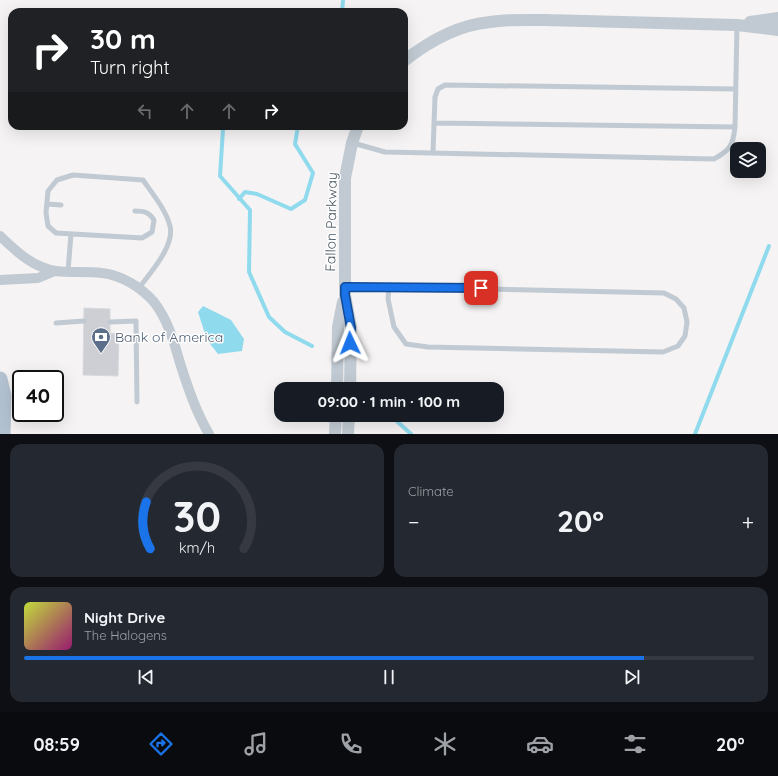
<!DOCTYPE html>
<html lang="en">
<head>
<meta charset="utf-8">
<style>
	:root { --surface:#171b24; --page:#242831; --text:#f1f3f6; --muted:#9ea1a6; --line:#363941; --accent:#1a73e8 }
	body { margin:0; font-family:Quicksand,sans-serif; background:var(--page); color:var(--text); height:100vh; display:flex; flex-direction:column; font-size:15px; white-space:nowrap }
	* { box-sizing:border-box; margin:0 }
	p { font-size:13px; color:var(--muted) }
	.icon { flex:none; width:22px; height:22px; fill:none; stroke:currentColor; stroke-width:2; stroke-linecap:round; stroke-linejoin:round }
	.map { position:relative; height:434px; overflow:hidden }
	.sheet { display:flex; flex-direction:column; gap:10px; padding:10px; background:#0d0f14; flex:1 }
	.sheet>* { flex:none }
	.guide { position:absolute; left:8px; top:8px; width:400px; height:122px; border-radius:12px; box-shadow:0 4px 16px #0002; background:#202124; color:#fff; overflow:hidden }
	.fabs { position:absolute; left:730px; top:142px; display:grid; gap:8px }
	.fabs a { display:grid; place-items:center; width:36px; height:36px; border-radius:8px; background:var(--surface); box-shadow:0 4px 16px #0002; font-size:20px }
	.speed { position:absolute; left:12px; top:370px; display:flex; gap:8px; font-size:20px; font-weight:700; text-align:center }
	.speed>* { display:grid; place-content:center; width:52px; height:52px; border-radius:50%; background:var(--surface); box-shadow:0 4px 16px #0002; line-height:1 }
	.speed .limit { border:2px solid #111; border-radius:6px; background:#fff; color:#111 }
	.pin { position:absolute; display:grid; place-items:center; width:34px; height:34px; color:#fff; margin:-17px; border-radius:8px; box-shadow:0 2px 6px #0006 }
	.me { position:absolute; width:44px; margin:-22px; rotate:358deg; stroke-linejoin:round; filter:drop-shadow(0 0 3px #0008) }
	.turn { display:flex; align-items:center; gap:14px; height:84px; padding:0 16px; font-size:18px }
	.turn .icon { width:52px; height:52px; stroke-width:2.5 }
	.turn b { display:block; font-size:28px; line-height:34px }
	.lanes { display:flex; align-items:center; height:38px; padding:0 16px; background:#0003; justify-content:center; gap:20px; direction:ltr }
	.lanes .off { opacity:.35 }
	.big { font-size:30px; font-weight:700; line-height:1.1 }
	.sheet .tile { flex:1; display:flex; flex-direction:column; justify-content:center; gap:6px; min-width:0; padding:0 14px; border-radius:12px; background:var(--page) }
	.sheet .dial { align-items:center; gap:0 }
	.dial svg { height:104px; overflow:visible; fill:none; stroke:var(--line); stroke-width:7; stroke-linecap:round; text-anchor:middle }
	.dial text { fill:var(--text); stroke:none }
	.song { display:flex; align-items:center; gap:12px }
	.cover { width:48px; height:48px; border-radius:6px; background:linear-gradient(135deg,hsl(70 70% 55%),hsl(320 70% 35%)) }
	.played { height:4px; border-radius:2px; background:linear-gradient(90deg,var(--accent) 85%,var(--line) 85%) }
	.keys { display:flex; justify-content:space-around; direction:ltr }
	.heat { display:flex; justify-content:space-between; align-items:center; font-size:22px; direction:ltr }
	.sheet .tiles { flex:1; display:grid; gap:10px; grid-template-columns:1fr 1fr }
	.tile:last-child { grid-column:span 2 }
	.trip { position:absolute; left:274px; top:382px; width:230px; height:40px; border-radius:12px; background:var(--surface); box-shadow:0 4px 16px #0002; font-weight:700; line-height:40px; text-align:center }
	.menu { display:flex; height:64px; justify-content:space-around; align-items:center; background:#090b0e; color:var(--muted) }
	.menu .icon { width:28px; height:28px }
	.menu .selected { color:var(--accent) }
	.menu b { font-size:18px; color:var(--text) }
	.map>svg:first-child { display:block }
	.water { fill:#90daee }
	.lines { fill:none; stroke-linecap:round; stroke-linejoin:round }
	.stream { stroke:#90daee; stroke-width:4 }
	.building { fill:#cdcfd5; stroke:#d7d9de }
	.service { stroke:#c1cad2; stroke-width:5 }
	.minor { stroke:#c1cad2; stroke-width:10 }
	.tertiary { stroke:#c1cad2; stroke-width:12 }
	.primary { stroke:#b3c2d1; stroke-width:15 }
	.route-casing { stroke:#114b97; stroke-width:10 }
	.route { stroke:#1a73e8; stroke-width:7 }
	.labels { text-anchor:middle; stroke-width:3; stroke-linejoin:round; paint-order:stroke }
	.street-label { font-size:14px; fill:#4a5661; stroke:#fff }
	.service-label { font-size:14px; fill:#4e5e75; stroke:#fff; text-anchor:start }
</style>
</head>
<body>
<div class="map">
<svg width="778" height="434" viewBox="0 0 778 434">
	<rect width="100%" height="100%" fill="#f5f3f3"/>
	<!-- water -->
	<path class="water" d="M203,306L231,320L244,339L242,351L218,354L207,340L198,312Z"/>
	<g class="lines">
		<!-- stream -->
		<path class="stream" d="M342,12L343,0
			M222,126L223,129L220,176L250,210L249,272L269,317L285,332L312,346
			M239,199L245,192L257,194L291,209L305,200L313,173L295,144L298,126
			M390,415L411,434
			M695,434L769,246"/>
	</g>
	<!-- building -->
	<path class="building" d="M84,308L110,309V333L119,334L118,376L83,375Z"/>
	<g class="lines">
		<!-- service -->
		<path class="service" d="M434,123L735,127
			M353,143L385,152L714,159C730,150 733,146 735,127L737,25
			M433,152L435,97L438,89L445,85L735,89
			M47,204L61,205
			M135,211C144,211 149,212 154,220L152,232L142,238L56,233L48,226L46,213L48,191L57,180L73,175L143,180C152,193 166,210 170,226C175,246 150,273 139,288
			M68,271L71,234
			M346,287L358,286L664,293L676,299L684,308L687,322L685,336L678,346L663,352L428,347L406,344L394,327L388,299L389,287
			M110,322L136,321L137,402
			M56,323L84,321"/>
		<!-- minor -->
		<path class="minor" d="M0,236C16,251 33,268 56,271C71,273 87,271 102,273C121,275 141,287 154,302C168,320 174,342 180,363C188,388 196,412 209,434
			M0,280L38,278L55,271"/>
		<!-- tertiary -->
		<path class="tertiary" d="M750,22L778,18
			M404,61C428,42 458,25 490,22C508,19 527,20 545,20L737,25L778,30
			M337,389L338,327L343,302
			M350,389L351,327L345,295V178L352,143L358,126
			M335,434L336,415
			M348,434L349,415"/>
		<!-- primary -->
		<path class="primary" d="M0,379L4,396L3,434"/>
	</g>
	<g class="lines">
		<!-- route casing -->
		<g class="route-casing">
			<path id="route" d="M350,343L351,328L345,295V287L481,288"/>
		</g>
		<!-- route -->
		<use href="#route" class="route"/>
	</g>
	<!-- icons -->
	<defs>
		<g id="bank-pin" transform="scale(1)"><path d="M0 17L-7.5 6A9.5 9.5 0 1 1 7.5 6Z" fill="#5c6f8a" stroke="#fff"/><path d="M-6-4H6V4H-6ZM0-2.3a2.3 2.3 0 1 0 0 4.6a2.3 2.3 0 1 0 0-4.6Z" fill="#fff"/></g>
	</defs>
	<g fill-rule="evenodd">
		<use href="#bank-pin" x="101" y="337"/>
	</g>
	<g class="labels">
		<!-- street labels -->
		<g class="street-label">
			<text transform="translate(331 222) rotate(-89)" y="5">Fallon Parkway</text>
		</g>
		<!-- service labels -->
		<g class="service-label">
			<text x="115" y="342">Bank of America</text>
		</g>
	</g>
</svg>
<div class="fabs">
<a><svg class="icon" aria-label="layers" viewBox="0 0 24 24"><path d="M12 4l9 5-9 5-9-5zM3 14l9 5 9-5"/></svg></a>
</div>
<div class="speed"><div class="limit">40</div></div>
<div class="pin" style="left:481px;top:288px;background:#d93025"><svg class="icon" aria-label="arrive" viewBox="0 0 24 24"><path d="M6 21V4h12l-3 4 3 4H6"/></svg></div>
<svg class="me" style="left:350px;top:343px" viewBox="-20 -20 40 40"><path d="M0-17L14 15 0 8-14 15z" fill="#1a73e8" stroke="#fff" stroke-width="4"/></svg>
<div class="trip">09:00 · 1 min · 100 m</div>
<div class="guide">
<div class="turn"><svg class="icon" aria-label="right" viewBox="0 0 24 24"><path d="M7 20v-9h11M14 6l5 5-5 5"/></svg><div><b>30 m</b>Turn right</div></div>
<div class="lanes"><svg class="icon off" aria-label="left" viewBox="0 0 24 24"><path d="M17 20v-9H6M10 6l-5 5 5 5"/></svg><svg class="icon off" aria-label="ahead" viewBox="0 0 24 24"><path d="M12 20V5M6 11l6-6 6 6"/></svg><svg class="icon off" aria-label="ahead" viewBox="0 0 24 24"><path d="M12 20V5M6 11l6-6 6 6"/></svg><svg class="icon" aria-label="right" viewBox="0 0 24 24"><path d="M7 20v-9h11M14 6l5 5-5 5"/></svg></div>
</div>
</div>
<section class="sheet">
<div class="tiles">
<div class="tile dial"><svg viewBox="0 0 100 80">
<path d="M14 69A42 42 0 1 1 86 69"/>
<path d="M14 69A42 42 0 0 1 11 33" stroke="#1a73e8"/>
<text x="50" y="56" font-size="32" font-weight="700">30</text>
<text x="50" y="72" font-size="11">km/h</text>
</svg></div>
<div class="tile"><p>Climate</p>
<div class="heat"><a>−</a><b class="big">20°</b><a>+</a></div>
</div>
<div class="tile">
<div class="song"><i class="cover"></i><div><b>Night Drive</b><p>The Halogens</p></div></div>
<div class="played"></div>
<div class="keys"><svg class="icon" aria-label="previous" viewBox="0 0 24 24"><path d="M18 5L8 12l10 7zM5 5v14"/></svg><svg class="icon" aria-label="pause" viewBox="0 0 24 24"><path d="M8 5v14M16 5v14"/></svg><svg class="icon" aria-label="next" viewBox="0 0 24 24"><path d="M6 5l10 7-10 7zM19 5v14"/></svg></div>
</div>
</div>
</section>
<nav class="menu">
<b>08:59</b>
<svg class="icon selected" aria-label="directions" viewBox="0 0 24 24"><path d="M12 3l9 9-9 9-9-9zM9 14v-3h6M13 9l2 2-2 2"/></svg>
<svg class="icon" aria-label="music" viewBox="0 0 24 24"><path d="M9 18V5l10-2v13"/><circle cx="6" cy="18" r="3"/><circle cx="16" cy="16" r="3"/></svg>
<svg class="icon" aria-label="phone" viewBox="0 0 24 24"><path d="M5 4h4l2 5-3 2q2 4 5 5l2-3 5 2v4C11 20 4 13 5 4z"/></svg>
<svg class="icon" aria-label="climate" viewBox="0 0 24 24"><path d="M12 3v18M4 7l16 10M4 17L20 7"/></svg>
<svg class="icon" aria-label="car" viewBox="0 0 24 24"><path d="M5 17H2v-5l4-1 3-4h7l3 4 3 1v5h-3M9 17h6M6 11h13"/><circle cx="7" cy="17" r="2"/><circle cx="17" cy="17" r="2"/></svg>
<svg class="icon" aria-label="filters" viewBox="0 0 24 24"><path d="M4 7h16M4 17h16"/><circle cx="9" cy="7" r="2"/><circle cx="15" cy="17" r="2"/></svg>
<b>20°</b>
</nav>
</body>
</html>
